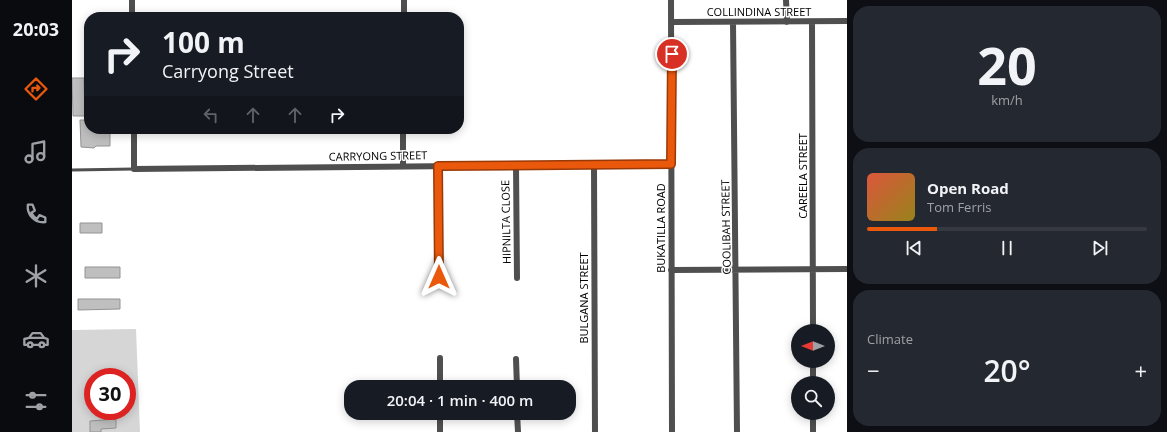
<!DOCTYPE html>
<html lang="en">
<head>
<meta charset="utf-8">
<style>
	:root { --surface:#171b24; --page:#242831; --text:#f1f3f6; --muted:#9ea1a6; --line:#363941; --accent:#ea580c }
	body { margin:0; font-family:"Open Sans",sans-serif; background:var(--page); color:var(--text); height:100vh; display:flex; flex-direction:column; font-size:15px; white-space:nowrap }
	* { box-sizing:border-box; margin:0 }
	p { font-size:13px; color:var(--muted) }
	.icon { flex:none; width:22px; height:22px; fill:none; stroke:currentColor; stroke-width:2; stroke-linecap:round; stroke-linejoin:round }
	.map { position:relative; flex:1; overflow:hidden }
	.details { display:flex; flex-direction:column; gap:6px; padding:6px; background:#0d0f14; width:320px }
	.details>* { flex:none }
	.hud { position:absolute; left:12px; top:12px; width:380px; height:122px; border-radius:16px; box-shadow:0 2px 10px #0003; background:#171b24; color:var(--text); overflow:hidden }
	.needle { width:26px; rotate:270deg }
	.controls { position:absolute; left:719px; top:324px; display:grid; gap:8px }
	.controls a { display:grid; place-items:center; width:44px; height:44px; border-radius:50%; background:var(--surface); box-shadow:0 2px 10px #0003; font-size:20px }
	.speed { position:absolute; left:12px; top:368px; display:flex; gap:8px; font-size:20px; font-weight:700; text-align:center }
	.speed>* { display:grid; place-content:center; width:52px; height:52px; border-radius:50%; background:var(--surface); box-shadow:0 2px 10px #0003; line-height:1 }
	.speed .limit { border:6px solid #d22; background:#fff; color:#111 }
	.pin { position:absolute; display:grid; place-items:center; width:34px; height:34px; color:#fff; margin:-17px; border:2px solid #fff; border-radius:50%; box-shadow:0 1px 4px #0007 }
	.me { position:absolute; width:44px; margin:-22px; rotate:0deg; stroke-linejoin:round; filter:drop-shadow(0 0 3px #0008) }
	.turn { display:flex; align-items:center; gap:14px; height:84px; padding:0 12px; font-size:18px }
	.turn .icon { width:52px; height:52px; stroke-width:2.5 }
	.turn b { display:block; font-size:28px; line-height:34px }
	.lanes { display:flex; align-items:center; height:38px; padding:0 12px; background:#0003; justify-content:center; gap:20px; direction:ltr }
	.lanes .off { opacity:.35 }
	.big { font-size:30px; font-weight:600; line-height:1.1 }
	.details .widget { flex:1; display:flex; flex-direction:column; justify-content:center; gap:6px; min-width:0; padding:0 14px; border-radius:16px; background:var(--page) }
	.details .dial { align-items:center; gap:0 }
	.dial b { font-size:52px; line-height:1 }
	.song { display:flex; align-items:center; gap:12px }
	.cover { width:48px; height:48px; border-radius:6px; background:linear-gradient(135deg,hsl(10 70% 55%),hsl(50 70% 35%)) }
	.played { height:4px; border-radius:2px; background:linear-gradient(90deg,var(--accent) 25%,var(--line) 25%) }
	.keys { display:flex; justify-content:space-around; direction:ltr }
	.heat { display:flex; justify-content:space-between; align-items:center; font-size:22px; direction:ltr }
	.trip { position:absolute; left:272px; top:380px; width:232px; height:40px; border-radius:16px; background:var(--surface); box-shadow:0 2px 10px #0003; font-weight:600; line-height:40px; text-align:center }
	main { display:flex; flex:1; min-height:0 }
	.tabs { display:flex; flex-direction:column; width:72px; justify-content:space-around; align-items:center; background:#090b0e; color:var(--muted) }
	.tabs .icon { width:28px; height:28px }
	.tabs .on { color:var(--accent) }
	.tabs b { font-size:18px; color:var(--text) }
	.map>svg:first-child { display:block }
	.green { fill:#d6d6d6; fill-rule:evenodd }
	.building { fill:#bfbfbf; stroke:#939393 }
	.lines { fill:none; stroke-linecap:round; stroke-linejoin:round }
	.service { stroke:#4f4f4f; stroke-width:3 }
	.minor { stroke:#4f4f4f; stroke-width:6 }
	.route-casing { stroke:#983908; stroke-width:10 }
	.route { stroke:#ea580c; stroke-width:7 }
	.labels { text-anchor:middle; stroke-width:3; stroke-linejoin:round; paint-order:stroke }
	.street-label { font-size:11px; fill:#000; stroke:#fff }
</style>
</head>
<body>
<main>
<nav class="tabs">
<b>20:03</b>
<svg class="icon on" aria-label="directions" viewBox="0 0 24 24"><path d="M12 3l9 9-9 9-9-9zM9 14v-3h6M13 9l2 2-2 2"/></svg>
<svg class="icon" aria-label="music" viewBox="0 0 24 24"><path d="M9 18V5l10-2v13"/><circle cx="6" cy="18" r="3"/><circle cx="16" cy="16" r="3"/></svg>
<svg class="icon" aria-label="phone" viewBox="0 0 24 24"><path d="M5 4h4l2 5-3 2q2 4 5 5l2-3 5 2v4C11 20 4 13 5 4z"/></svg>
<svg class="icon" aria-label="climate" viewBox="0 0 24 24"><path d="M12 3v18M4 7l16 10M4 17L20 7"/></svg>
<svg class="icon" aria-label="car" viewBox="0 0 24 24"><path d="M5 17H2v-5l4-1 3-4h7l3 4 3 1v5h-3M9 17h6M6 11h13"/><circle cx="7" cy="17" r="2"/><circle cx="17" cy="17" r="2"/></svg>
<svg class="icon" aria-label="filters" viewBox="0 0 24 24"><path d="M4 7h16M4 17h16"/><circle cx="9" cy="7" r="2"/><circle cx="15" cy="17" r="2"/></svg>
</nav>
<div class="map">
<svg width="775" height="432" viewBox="0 0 775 432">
	<rect width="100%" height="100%" fill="#fff"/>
	<!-- green -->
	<path class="green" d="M64,329L68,432H0V330ZM21,377H55V411H21Z"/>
	<!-- building -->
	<path class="building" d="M0,78H12L13,116H1Z
		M8,120H17V129H24V132H38V146H24L22,148L9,147Z
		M8,223H30V233H8Z
		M13,267H48V278H13Z
		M6,299H48V309L6,310Z
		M44,419V428L29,429V432H18V421Z"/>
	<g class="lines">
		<!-- service -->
		<path class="service" d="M0,170L62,169"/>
		<!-- minor -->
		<path class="minor" d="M60,0V17
			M599,0L600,432
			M714,0L715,22
			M332,17V0
			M600,22L775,21
			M661,22L665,432
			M740,22L741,331
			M62,129V169L599,164
			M444,165L445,278
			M522,165L523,432
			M331,166V129
			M366,166L367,277
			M599,270L775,269
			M368,358V387
			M444,359L445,387
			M741,361V383
			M368,413V432
			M445,413L446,432
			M741,413V432"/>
	</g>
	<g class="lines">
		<!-- route casing -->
		<g class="route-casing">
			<path id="route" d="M367,277L366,166L599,164L600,54"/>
		</g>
		<!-- route -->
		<use href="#route" class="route"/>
	</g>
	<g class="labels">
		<!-- street labels -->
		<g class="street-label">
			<text x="687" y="16">COLLINDINA STREET</text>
			<text transform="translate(306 156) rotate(-1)" y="4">CARRYONG STREET</text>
			<text transform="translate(731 176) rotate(-90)" y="4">CAREELA STREET</text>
			<text transform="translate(434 222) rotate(-91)" y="4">HIPNILTA CLOSE</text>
			<text transform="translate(654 227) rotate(-91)" y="4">COOLIBAH STREET</text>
			<text transform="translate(589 228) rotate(-90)" y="4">BUKATILLA ROAD</text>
			<text transform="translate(512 298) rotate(-90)" y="4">BULGANA STREET</text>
		</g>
	</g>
</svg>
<div class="controls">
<a><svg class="needle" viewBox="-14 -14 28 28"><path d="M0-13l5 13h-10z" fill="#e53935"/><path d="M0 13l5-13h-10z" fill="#9ea1a6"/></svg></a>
<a><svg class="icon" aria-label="search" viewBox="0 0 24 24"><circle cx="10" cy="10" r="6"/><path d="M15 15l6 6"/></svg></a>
</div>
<div class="speed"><div class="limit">30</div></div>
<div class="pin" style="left:600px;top:54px;background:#d93025"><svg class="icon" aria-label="arrive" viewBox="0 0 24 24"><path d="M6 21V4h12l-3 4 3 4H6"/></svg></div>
<svg class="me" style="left:367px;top:277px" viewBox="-20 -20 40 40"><path d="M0-17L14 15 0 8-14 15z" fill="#ea580c" stroke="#fff" stroke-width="4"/></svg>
<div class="trip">20:04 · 1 min · 400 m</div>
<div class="hud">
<div class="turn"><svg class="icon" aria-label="right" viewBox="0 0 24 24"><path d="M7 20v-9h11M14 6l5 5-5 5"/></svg><div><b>100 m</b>Carryong Street</div></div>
<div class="lanes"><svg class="icon off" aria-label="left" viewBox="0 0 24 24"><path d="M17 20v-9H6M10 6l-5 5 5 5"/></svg><svg class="icon off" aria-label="ahead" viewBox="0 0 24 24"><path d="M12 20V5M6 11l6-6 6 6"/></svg><svg class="icon off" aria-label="ahead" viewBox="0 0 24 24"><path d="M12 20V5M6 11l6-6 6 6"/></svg><svg class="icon" aria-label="right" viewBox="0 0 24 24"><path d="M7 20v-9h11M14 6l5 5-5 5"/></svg></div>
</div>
</div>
<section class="details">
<div class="widget dial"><b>20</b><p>km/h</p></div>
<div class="widget">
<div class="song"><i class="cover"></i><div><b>Open Road</b><p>Tom Ferris</p></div></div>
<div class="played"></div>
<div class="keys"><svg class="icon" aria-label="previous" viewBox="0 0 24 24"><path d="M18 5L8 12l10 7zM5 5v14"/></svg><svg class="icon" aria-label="pause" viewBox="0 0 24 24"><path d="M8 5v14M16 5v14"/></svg><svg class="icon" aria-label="next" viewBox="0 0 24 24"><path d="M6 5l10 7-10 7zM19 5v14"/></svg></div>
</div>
<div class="widget"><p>Climate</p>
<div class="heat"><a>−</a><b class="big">20°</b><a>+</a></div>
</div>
</section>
</main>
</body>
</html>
